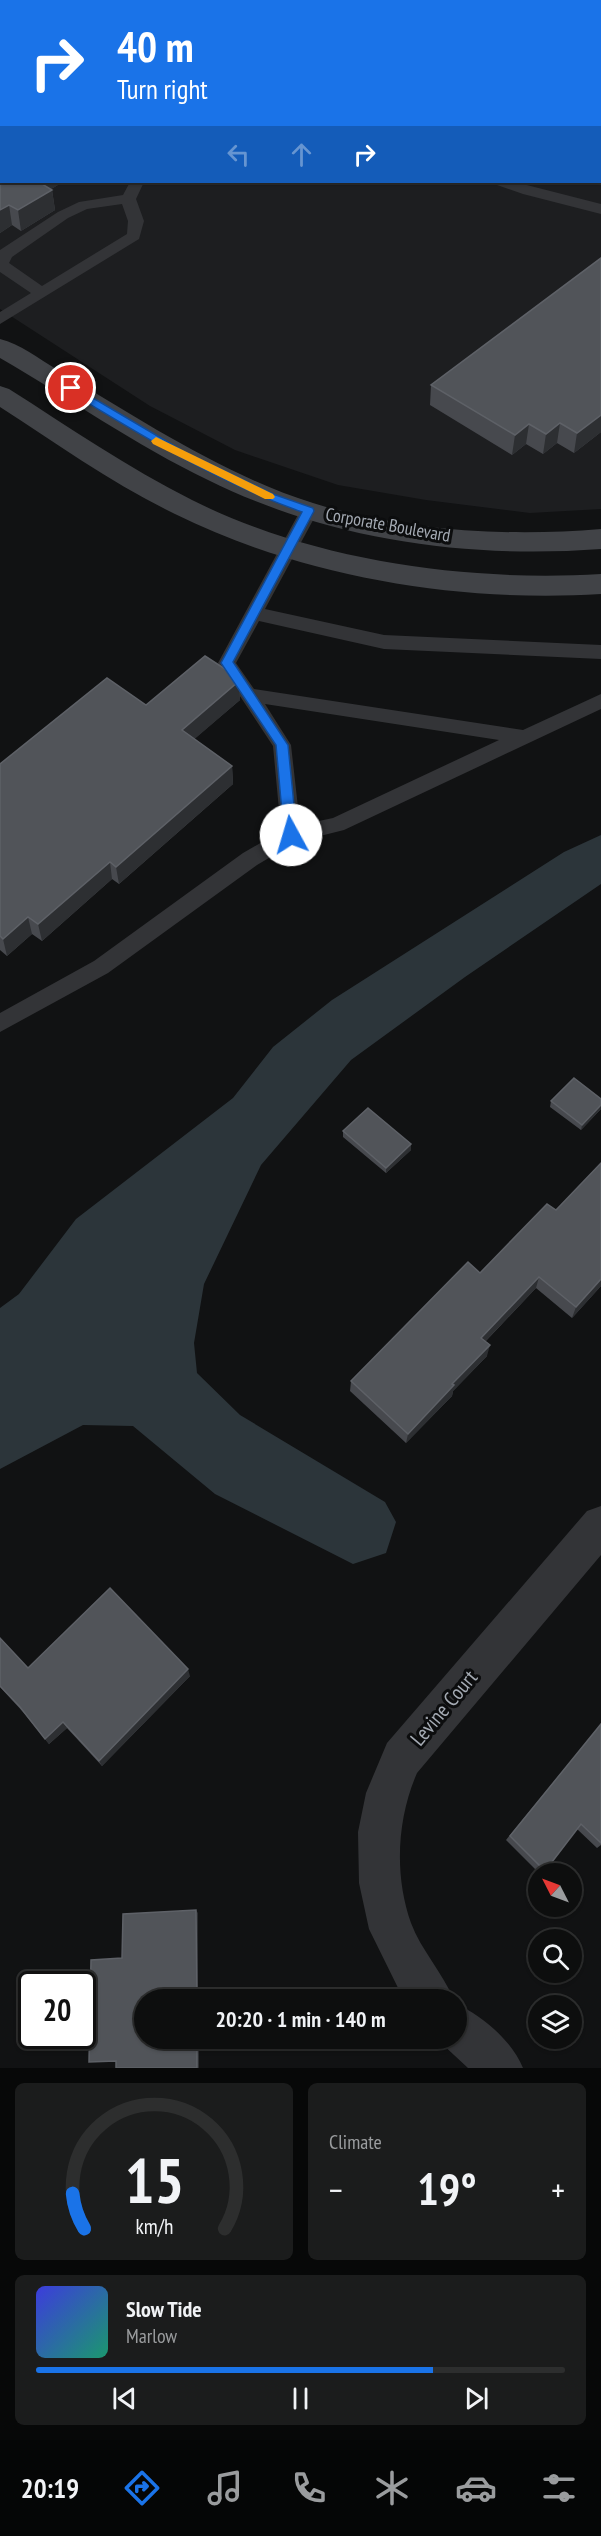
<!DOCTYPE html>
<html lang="en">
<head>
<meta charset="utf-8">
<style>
	:root { --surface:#0d0e0e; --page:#1b1c1c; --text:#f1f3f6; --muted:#9a9c9e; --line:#2d2e2e; --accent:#1a73e8 }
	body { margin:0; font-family:"PT Sans Narrow",sans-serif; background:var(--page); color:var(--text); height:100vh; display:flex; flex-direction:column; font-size:22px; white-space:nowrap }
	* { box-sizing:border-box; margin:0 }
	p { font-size:20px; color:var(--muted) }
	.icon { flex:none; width:33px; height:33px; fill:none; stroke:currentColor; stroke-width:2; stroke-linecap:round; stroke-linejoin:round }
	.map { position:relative; height:2068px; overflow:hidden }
	.side { display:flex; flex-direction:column; gap:15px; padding:15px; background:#070808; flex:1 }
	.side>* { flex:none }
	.banner { position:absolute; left:0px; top:0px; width:602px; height:183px; box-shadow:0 2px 4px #0004,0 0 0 2px var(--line); background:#1a73e8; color:#fff; overflow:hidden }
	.needle { width:39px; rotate:312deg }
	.buttons { position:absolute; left:528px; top:1863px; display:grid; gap:12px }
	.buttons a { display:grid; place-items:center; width:54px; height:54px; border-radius:50%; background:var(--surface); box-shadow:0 2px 4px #0004,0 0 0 2px var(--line); font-size:30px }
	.speed { position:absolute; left:18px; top:1971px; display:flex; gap:12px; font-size:30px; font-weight:700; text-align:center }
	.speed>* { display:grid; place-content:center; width:78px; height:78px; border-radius:50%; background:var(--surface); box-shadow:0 2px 4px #0004,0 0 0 2px var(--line); line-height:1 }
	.speed .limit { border:3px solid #111; border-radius:9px; background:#fff; color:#111 }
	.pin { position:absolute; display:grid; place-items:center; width:51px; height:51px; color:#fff; margin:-26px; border:3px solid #fff; border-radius:50%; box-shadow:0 2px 6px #0007 }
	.me { position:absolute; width:66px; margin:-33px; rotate:354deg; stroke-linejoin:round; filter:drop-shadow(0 0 4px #0008) }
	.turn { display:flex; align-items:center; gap:21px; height:126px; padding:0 18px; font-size:27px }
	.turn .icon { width:78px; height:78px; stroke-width:2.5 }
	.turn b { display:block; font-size:42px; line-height:51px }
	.lanes { display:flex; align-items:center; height:57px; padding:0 18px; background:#0003; justify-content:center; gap:30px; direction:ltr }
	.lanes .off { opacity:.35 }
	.big { font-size:45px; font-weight:800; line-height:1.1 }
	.side .widget { flex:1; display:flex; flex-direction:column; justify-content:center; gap:9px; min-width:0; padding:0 21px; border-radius:9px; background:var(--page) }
	.side .dial { align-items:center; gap:0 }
	.dial svg { height:156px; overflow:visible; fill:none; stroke:var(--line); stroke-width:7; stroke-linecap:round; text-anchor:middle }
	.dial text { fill:var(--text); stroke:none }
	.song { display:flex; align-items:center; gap:18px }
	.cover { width:72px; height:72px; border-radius:9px; background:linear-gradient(135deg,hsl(240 70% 55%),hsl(160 70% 35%)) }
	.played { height:6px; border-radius:3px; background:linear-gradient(90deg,var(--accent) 75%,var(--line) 75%) }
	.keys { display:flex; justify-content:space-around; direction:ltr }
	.heat { display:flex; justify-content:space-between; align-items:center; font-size:33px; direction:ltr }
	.side .tiles { flex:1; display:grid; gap:15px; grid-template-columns:1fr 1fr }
	.widget:last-child { grid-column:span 2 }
	.trip { position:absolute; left:134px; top:1989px; width:333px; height:60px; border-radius:30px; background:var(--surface); box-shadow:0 2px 4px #0004,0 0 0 2px var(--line); font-weight:800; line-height:60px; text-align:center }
	.tabs { display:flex; height:96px; justify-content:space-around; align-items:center; background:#050606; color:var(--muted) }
	.tabs .icon { width:42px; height:42px }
	.tabs .active { color:var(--accent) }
	.tabs b { font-size:27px; color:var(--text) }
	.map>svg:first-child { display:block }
	.built { fill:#1d1e20; fill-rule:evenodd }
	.water { fill:#2c353a }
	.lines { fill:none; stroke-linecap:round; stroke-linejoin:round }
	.lane { fill:#333437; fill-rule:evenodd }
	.street { fill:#333437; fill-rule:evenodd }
	.secondary { fill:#414347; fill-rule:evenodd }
	.wall { fill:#47494e }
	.shaded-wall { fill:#2d2f32 }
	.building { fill:#515459; stroke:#5e6167; stroke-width:1.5 }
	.route { fill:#1a73e8; stroke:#114b97; stroke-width:1.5 }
	.slow { fill:#f59e0b }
	.labels { text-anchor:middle; stroke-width:6; stroke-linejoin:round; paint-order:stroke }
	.street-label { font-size:18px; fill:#a4aab3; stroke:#0c0d0e }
	.near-street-label { font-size:21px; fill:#a4aab3; stroke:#0c0d0e }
</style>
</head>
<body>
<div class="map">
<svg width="601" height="2068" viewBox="0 0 601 2068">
	<rect width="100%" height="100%" fill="#111213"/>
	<!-- built -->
	<path class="built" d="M0,0H601V509L530,513L426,500L338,485L235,450L150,406L0,309ZM2,2H600V182H2Z"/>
	<!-- water -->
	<path class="water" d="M601,835V884L465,977L351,1060L261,1165L204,1284L194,1343L197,1373L240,1415L385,1502L396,1522L386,1553L353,1564L215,1494L133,1426L83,1425L0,1469V1308L19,1294L76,1219L233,1098L273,1047L332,1000L564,852Z"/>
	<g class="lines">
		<!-- lane -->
		<path class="lane" d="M82,0H96L97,2H83Z
			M108,0H123L107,2Z
			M222,0H236L237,2H223Z
			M0,62H2V70H0Z
			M130,182H144L136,199L144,221L139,239L0,324V312L31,293L0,272V250L58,212L79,202L123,195ZM122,204L128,221L127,234L42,286L9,263L12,257L68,218L87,209Z
			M495,182H515L601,204V214L523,194L497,185Z
			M309,505L315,507L318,511L265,609L384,635L601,645V659L384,649L259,621L236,663L254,689L523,730L601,694V709L344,830L296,842L257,865L108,973L0,1032V1013L94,961L243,853L281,831L273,746L218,663L300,511L303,507ZM265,704L499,740L333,818L300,825L291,745Z"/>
		<!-- street -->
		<path class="street" d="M601,1506V1555L417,1773C397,1819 394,1875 411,1923C421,1950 443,1973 454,2000H404L369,1929L359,1883L358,1832L366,1793L387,1743L587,1511Z
			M456,2004C482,2015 512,2041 523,2068H468L440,2042L439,2038H456Z"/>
		<!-- secondary -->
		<path class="secondary" d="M0,339C20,344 38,358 56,369C89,389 123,410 157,430C206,458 258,486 313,503C404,531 506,537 601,529V549C466,559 329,540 208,480C135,445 69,398 0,358Z
			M0,386L9,389C69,427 128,468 192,500C313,561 466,582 601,574V594C460,603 302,577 175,514C113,484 57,444 0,407Z"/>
	</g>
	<!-- wall -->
	<path class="wall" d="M0,78L2,182H63L51,189L52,190L55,210L21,231L12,225L0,233Z
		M601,258V432L574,453L557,443L543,454L526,444L512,455L430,405L431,385Z
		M239,681L240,700L194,739L232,766L233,784L119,884L112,879L42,941L32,934L7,956L0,950V764L146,705Z
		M601,1099V1109L581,1130L550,1107L551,1101Z
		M343,1131L411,1150L386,1173L343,1137Z
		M601,1163V1286L572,1318L536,1288L485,1342L487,1356L453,1391L452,1396L406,1443L350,1391L351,1381L556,1210Z
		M0,1638L28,1668L190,1676L102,1766L67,1728L49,1744L24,1713L0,1687Z
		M601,1724V1845L597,1848L577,1829L545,1871L542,1874H540L506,1840Z"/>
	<!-- shaded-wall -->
	<path class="shaded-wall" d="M33,182H63L36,198Z
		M52,190L55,210L21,231L18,210Z
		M9,205L12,225L0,233V210Z
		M601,415V432L574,453L577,433Z
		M560,423L557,443L543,454L546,434Z
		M529,424L526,444L512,455L515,435Z
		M239,681L240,700L183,749L182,730Z
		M232,766L233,784L119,884L116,867Z
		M110,862L112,879L42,941L38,924Z
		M28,917L32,934L7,956L3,939Z
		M601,1105V1109L581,1130L582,1125Z
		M411,1144V1150L386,1173V1168Z
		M539,1277L536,1288L478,1349L481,1338Z
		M601,1279V1286L572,1318L576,1307Z
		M490,1345L487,1356L453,1391L452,1396L406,1443L408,1434L452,1384Z
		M188,1669L190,1676L102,1766L99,1761Z
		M63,1722L67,1728L49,1744L45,1739Z
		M196,1910L198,1913V2000H197Z
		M197,2038H199V2068H197Z"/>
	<!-- building -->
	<path class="building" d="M2,77V182H39L52,190L18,210L9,205L0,210V78Z
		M601,258V415L577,433L560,423L546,434L529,424L515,435L431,385Z
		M205,656L236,676L239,681L182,730L232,766L116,867L110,862L38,924L28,917L3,939L0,936V764L107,678L146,705Z
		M574,1078L601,1099V1105L582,1125L551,1101Z
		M368,1108L411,1144L386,1168L343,1131Z
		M601,1163V1279L576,1307L539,1277L481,1338L490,1345L452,1384L454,1385L408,1434L351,1381L468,1262L480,1273L547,1204L556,1210Z
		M110,1588L188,1669L99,1761L63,1722L45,1739L20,1707L0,1686V1638L28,1668Z
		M601,1724V1843L581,1824L545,1871L510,1836Z
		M196,1910L197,2000H144V2038H197V2068H116V2061L89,2062L91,1960L122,1958L123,1914Z"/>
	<!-- route -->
	<path class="route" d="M71,385L183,451L273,494L313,508L314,511L233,662L288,745L297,835L295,839H286L284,835L276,745L221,663L302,512C217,482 144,437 68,391L66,388Z"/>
	<!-- slow -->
	<path class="slow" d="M156,437L273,494L275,497L273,499H265L153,444L151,441Z"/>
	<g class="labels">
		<!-- street labels -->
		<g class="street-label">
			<text transform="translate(388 525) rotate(10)" y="6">Corporate Boulevard</text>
		</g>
		<!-- near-street labels -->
		<g class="near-street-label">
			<text transform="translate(444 1708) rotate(-50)" y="7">Levine Court</text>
		</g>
	</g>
</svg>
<div class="buttons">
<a><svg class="needle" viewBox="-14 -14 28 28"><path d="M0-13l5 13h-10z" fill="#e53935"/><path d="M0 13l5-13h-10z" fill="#9a9c9e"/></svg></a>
<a><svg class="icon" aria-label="search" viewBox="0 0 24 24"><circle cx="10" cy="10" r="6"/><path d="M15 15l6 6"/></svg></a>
<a><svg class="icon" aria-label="layers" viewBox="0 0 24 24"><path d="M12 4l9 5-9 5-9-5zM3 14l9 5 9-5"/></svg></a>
</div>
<div class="speed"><div class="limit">20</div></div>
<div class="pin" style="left:71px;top:388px;background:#d93025"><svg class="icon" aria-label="arrive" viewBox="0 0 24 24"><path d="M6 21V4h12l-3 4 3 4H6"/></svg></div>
<svg class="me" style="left:291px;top:835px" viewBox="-20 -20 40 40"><circle r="19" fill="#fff"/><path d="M0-13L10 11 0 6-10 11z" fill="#1a73e8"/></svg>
<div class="trip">20:20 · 1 min · 140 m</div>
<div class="banner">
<div class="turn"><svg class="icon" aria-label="right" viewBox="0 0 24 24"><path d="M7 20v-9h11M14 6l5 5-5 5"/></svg><div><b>40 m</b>Turn right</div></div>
<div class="lanes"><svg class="icon off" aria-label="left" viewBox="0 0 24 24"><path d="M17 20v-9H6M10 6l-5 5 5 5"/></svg><svg class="icon off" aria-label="ahead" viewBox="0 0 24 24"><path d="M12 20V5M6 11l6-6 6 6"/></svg><svg class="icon" aria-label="right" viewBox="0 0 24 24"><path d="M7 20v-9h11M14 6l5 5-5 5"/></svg></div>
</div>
</div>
<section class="side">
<div class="tiles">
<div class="widget dial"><svg viewBox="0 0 100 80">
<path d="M14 69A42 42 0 1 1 86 69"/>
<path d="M14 69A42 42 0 0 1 8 51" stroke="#1a73e8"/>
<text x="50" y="56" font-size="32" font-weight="700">15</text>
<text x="50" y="72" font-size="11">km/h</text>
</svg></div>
<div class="widget"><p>Climate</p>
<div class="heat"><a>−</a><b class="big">19°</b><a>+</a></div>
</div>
<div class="widget">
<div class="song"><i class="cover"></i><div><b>Slow Tide</b><p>Marlow</p></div></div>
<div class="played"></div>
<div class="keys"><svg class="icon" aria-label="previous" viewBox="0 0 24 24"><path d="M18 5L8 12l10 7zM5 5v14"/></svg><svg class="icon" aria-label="pause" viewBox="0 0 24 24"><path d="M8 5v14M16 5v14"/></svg><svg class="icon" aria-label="next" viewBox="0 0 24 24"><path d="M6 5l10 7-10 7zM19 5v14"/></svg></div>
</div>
</div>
</section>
<nav class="tabs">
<b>20:19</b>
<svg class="icon active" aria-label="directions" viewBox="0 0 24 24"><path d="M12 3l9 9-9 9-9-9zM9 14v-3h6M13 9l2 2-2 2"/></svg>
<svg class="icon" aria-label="music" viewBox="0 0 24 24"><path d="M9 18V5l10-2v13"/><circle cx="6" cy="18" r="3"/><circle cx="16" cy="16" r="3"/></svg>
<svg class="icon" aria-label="phone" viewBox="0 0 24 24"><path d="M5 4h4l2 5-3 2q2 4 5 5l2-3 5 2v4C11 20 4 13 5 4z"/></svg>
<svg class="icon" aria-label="climate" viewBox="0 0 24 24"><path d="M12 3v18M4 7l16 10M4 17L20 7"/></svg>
<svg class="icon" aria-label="car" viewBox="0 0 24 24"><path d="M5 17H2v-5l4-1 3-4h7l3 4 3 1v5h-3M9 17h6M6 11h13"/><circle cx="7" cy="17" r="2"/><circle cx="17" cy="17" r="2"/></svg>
<svg class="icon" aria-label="filters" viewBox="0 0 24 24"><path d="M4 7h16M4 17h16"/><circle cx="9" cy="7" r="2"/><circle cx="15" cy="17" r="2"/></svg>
</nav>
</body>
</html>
